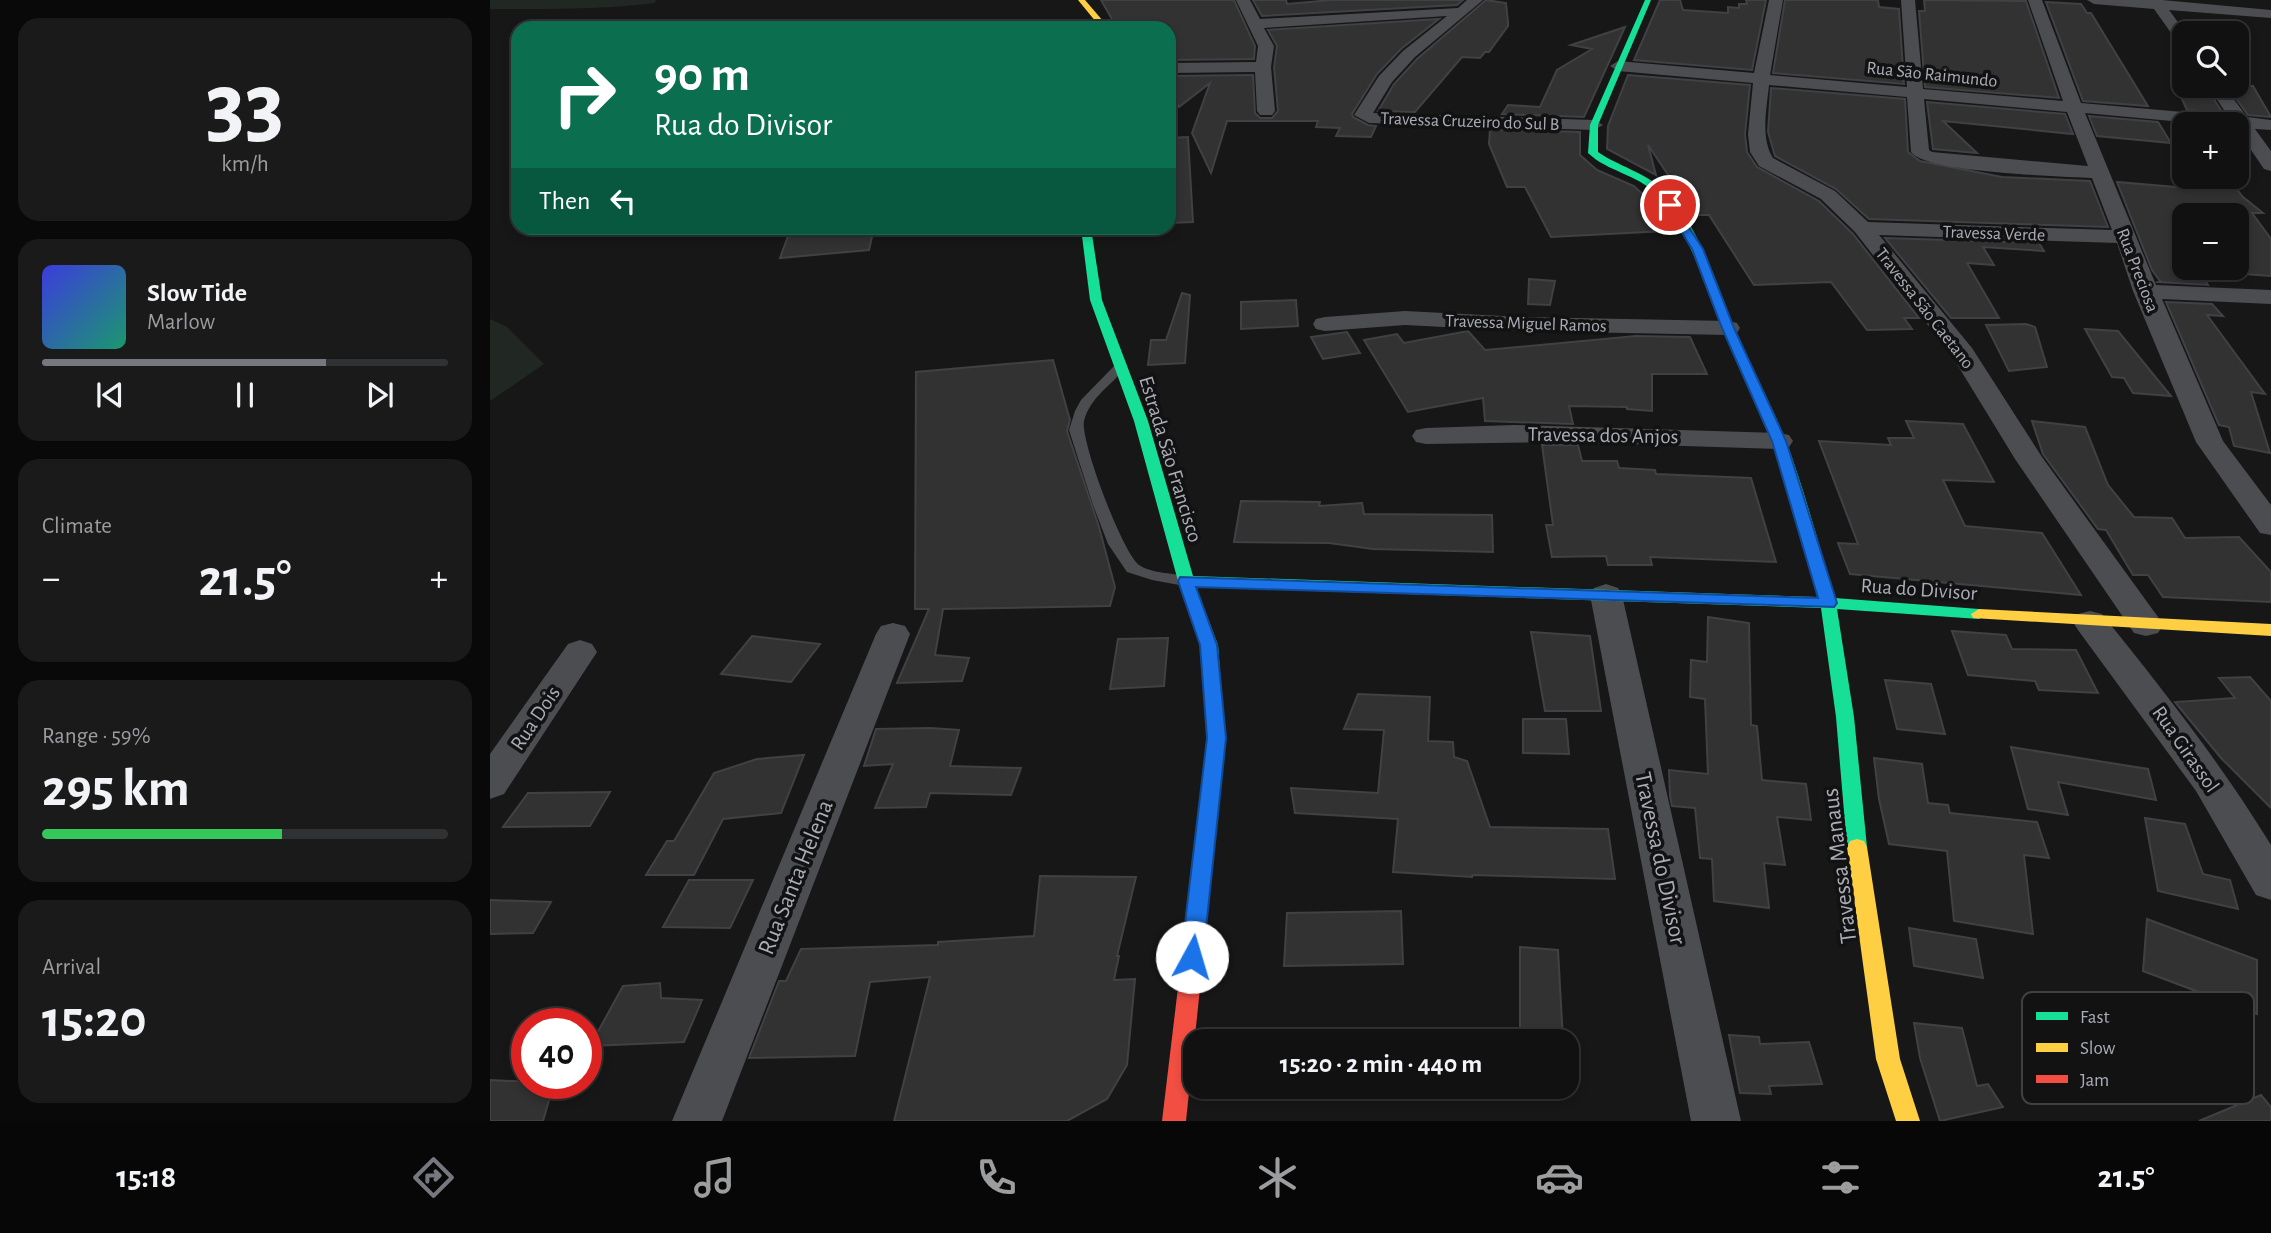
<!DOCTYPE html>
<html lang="en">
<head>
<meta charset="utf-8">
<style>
	:root { --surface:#111112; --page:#1a1a1b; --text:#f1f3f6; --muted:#9c9d9f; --line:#303132; --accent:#77787f }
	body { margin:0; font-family:"Alegreya Sans",sans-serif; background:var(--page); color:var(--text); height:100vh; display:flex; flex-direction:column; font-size:26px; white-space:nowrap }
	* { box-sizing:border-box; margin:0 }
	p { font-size:23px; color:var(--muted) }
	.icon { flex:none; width:38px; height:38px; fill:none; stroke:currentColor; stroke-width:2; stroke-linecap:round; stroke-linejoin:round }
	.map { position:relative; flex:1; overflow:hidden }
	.panel { display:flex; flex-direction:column; gap:18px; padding:18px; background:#09090a; width:490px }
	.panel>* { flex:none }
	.hud { position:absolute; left:21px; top:21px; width:665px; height:214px; border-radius:21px; box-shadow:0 4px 10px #0003,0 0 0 2px var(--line); background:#0b6e4f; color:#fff; overflow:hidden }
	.fabs { position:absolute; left:1682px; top:21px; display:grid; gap:14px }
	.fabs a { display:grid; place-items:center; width:77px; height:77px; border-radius:14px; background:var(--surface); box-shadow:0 4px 10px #0003,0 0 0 2px var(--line); font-size:35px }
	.speed { position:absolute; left:21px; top:1008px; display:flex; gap:14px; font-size:35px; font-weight:700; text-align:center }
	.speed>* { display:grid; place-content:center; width:91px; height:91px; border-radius:50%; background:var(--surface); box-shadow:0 4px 10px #0003,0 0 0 2px var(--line); line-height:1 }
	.speed .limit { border:10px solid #d22; background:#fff; color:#111 }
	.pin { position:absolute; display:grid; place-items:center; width:60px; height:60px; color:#fff; margin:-30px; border:4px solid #fff; border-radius:50%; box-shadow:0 2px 7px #0007 }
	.me { position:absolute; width:77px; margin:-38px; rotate:6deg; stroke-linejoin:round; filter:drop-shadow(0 0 5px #0008) }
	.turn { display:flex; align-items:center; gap:24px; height:147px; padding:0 28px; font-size:32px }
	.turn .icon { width:91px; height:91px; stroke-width:2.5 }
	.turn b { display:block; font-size:49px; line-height:60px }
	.then { display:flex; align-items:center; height:66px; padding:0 28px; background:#0003; gap:14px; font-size:26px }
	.big { font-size:52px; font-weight:700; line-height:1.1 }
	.panel .card { flex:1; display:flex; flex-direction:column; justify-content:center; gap:10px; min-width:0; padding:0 24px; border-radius:21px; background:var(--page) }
	.panel .dial { align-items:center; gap:0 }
	.dial b { font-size:91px; line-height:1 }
	.song { display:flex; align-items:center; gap:21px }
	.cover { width:84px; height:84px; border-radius:10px; background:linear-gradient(135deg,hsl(240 70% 55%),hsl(160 70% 35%)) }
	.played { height:7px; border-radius:4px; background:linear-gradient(90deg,var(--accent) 70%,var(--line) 70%) }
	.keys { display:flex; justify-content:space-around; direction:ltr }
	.heat { display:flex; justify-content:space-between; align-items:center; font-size:38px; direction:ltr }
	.charge { height:10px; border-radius:5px; background:linear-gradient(90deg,#34c759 59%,var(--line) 0) }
	.trip { position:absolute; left:693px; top:1029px; width:396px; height:70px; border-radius:21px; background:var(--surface); box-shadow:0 4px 10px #0003,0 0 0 2px var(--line); font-weight:700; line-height:70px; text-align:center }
	.tab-bar { display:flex; height:112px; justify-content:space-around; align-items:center; background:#070707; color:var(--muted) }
	.tab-bar .icon { width:49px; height:49px }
	.tab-bar .selected { color:var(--accent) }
	.tab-bar b { font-size:32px; color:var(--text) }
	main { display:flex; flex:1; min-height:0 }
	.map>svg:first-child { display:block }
	.green { fill:#212722 }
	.building { fill:#323233; stroke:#404144; stroke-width:2; fill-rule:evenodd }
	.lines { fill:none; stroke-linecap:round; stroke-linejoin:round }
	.lane { fill:#4c4d50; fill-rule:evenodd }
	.street { fill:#4c4d50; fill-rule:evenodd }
	.fast { fill:#16e098; fill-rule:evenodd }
	.slow { fill:#ffcf43; fill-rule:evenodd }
	.jam { fill:#f24e42; fill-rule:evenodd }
	.route { fill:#1a73e8; stroke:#114b97; stroke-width:2 }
	.labels { text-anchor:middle; stroke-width:7; stroke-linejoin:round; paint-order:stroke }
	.far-street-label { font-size:18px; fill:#aaadb7; stroke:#121213 }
	.street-label { font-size:21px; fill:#aaadb7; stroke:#121213 }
	.near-street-label { font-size:24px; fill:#aaadb7; stroke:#121213 }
	.key { fill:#121213; stroke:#404044; stroke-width:2 }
	.key-label { font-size:19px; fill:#aaadb7 }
</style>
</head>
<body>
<main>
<section class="panel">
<div class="card dial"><b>33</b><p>km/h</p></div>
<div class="card">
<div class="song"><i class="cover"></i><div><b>Slow Tide</b><p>Marlow</p></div></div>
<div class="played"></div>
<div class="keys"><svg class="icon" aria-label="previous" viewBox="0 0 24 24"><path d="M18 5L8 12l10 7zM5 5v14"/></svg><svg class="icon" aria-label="pause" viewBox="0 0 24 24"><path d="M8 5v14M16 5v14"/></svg><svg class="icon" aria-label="next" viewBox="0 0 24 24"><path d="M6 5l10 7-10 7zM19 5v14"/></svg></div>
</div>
<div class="card"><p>Climate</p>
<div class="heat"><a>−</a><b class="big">21.5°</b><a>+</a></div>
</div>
<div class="card"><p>Range · 59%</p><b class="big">295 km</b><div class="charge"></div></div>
<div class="card"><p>Arrival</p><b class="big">15:20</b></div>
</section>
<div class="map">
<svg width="1781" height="1121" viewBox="0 0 1781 1121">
	<rect width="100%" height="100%" fill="#171718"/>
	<!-- green -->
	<path class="green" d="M0,0H166L165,3C110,10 55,9 0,9Z
		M0,319L17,327L54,364L0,401Z"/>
	<!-- building -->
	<path class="building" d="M611,0H744L765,46L764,59L679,60V28H627Z
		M763,0H796L797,4L842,0H973L967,5L772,16Z
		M996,0L1016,3L1018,22V26L999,52H995L990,58L972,57L925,112L888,111L904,84L927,59Z
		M1170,0H1190L1193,10L1238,13V7L1249,8V4H1257L1256,0H1276L1262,70L1144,60Z
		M1295,0H1388L1389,7L1409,9L1414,84L1283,73Z
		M1434,0L1536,1L1569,98L1435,87L1429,11H1435Z
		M1556,2L1591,4L1597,13H1601L1658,106L1593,101Z
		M949,19L911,49L887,74L862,114L863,117L878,125L886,126L881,137L846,136L850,128L826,127L828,121H737L721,173L702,133L720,83L689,107L679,87V76L763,75L765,113L770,118H782L788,111L784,67L787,46L778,30Z
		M1135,27L1094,117L1012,114L1018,105L1050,107L1067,70L1102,49L1081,45Z
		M1138,75L1260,85L1255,134L1257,152L1267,167L1329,201L1363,234L1429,318H1414L1422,329L1377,330L1341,282L1264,285L1219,215H1205L1158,145L1166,175L1117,149L1118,126Z
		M1686,86H1715L1733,113L1697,110Z
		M1737,86H1763L1781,117L1758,115Z
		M1281,88L1415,99L1418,152L1430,161L1512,177L1600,181L1618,227L1379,219L1346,189L1285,156L1278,132Z
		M1437,102L1575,114L1583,134L1453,121L1487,153L1443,149Z
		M1599,116L1668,122L1681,143L1607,136Z
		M1000,129L1090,132V155L1107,170L1144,186L1158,199L1170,217H1165L1175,231L1061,237L1035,187H1017L999,144Z
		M698,137L703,222L679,223V138Z
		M1698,177H1737L1753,197L1773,213H1762L1781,239V276L1714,271L1709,272L1718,285L1668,282L1670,281L1662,270L1627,182L1697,188ZM1694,215H1746V268H1694Z
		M301,228H384L379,250L290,258Z
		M1395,238L1549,243L1554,251L1493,247L1504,265L1477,263L1509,318H1461Z
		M1039,279L1065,281L1060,305L1038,304Z
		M692,293L700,295L695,363L658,365L661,340H676Z
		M806,300L808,326L751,329V302Z
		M1676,302L1722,304L1733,316L1717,315L1775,394L1761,392L1780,453L1744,446L1739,427L1729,425Z
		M1536,324L1545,327L1557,367L1519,371L1496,325Z
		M1595,329L1628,331L1681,396L1643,393L1634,378L1622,377Z
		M978,331L995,350L1146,336L1200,337L1217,374H1162V411L1137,409V407L1079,406L1083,424L995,421L993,398L918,412L874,340L907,334L914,343Z
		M857,332L870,353L833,359L821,337Z
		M563,360L580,420L577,431L609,527L625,587L620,606L453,609L445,655L479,658L472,681L407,683L439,609H425L426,372Z
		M1416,421L1473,424L1504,482L1453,480L1475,526L1552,533L1591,595L1360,574L1348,543L1368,544L1329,441L1401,445L1398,438H1424Z
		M1542,421L1595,427L1618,485L1644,517L1682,518L1695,538L1749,537L1781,572V602L1673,597L1658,575H1643L1616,530L1608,529L1553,454Z
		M1052,445H1088L1092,461H1127L1129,468L1165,470L1166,474L1261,478L1286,562L1160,557L1162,565H1118L1116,556L1062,557L1056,525H1063Z
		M751,501L830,502L829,506L872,503L874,514L1002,515L1003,552L883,549L839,543L744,542Z
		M1218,617L1259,623L1261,725L1267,726L1272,780L1316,784L1321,820L1287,817L1295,865L1274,863L1279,908L1224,901L1222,859L1210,858L1205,808L1182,806L1180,796L1179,770L1218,774L1215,699L1200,697L1201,660L1217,662Z
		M1462,631L1516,635L1522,649L1586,650L1608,693L1549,690L1545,681L1478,675Z
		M1041,632L1100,636L1111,711H1055Z
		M262,636L330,644L301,682L231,674Z
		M678,638L674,686L620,689L628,639Z
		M1760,677L1781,701V808L1731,758L1685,702L1745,698L1729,678Z
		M1395,680L1441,684L1455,734L1407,729Z
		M868,694L940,697L938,741L963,742L964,757L977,761L1000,827L1118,829L1125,879L982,875V877L903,872L908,819L805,813L801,788L888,793L894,730L854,729Z
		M1033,719H1076L1079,754L1033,753Z
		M440,728L469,730L460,766L531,768L521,795L440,793L436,807L385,808L403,764L374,766L386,729Z
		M1521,747L1658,769L1666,800L1568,782L1578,815L1538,809Z
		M314,755L291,813L233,819L204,875H156L177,841H184L224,773L267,759Z
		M1384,758L1432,764L1438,803L1458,805L1460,813L1547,822L1559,858L1534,855L1543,934L1464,921L1457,851L1399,844L1389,799Z
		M120,792L100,826L13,827L38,793Z
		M1655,818L1695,824L1713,874L1740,880L1748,909L1668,891Z
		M550,876L646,877L627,956H629L624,980L645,979L637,1065L617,1099L577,1121H404L440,977L380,982L365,1056L259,1058L289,981H296L311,949L448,945V942L544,936Z
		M199,880H263L240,928L173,927Z
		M0,900L61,902L43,933L0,934Z
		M911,911L913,964L794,966L797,913Z
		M1657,919L1767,960V1014L1653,971Z
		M1419,928L1486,939L1493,978L1424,966Z
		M1030,947L1068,950L1073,1041H1030Z
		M170,983L171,998L212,1000L194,1042L100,1046L133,986Z
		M1424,1023L1472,1028L1487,1086L1498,1084L1513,1107L1450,1121L1430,1058Z
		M1239,1035L1269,1037L1270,1044L1319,1042L1332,1084L1279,1086L1281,1094L1250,1093Z
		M0,1080L64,1083L53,1121H0Z
		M1771,1095L1781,1107V1121H1709Z"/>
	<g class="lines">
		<!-- lane -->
		<path class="lane" d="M630,363L636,367C622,385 600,397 594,421C590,440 632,552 649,565C662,574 685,573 701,577L703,581L701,585L695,586L662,580L637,572L618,544L603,505L579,430L585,411L591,400L626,364Z"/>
		<!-- street -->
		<path class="street" d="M746,0H760L770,19L968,8L977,0H993L925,57L902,82L883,113L1104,120L1113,125L1104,130L879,123L864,115L889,76L913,51L957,16L774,28L784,46L781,67L785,111L782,115H770L767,111L765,72L679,73V63L766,62L768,46Z
			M1279,0H1293L1280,75L1417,87L1411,0H1425L1433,89L1573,101L1538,0H1552L1591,103L1738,116L1718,86H1734L1757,117L1781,120V130L1765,129L1781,151V171L1774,169L1746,128V124H1714L1595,113L1666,285L1781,290V304L1672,299L1733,441L1781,505V535L1770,533L1706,442L1643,291L1627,243L1389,235L1482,348L1552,457L1668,617L1673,625L1668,633L1656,636L1644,633L1525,459L1462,356L1365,232L1331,199L1269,166L1260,152L1258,134L1263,83L1128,71L1120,66L1128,61L1264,73ZM1279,85L1417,97L1421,152C1436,173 1571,176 1602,178L1622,230L1378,222L1345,191L1283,158C1270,138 1277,107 1279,85ZM1434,99L1577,112L1598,166L1442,152L1439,150Z
			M1597,0H1672L1781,10V18L1679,10L1696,33L1694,46L1689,44L1664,9L1604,4Z
			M915,311L1032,317L1238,321L1247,323L1250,328L1247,333L1238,335L1032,331L915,325L835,331L826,329L823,324L826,319L835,317Z
			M1024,425L1289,433L1299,435L1303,441L1299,447L1289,449L1068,442L936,444L926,442L922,436L926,430L936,428Z
			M1116,584L1128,588L1132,595L1251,1121H1201L1100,595L1104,588Z
			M1600,611L1612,614C1670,686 1727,758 1776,837L1781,845V900L1766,895L1706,791L1588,630L1583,622L1588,614Z
			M403,623L415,626L420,634L232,1121H182L386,634L391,626Z
			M90,640L102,644L107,652L14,794L0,799V754L78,644Z"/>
		<!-- fast -->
		<path class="fast" d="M1155,0H1161L1108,125V152C1128,166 1154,172 1172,189C1209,225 1224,278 1243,325C1259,364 1280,401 1296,441C1315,492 1329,546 1345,598L1489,609L1497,614L1489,619L1347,609L1364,717L1377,847L1374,853L1367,855L1360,853L1357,847L1346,717L1331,608L706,587L728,645L735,738L711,979L708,986L700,989L692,986L689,979L717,738L710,645L688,581L644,421L600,300L591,228H601L612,300L658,421L703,576L1328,597C1313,546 1301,488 1281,439C1266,401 1247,365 1232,327C1213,282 1200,231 1166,194C1147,174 1118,172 1098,153L1100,125Z"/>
		<!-- slow -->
		<path class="slow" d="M588,0H595L619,28H611Z
			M1489,609L1781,624V636L1483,618L1481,614Z
			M1367,839L1374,841L1377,847L1410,1059L1430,1121H1406L1386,1059L1357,847L1360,841Z"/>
		<!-- jam -->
		<path class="jam" d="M700,969L708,972L711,979L696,1121H672L689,979L692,972Z"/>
	</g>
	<!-- route -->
	<path class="route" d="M1176,203H1183L1213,249L1244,328L1296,441L1347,603L1344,607L706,587L727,645L736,738L713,957L710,964L702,966L694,964L691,957L717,738L710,645L688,581L690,577L1328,598L1282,441L1232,328L1202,249L1175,205Z"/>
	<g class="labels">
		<!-- far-street labels -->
		<g class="far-street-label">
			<text transform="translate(1442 74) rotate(6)" y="6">Rua São Raimundo</text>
			<text transform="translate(980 121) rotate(2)" y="6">Travessa Cruzeiro do Sul B</text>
			<text transform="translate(1504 233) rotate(2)" y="6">Travessa Verde</text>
			<text transform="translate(1648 270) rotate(69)" y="6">Rua Preciosa</text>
			<text transform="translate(1435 308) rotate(52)" y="6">Travessa São Caetano</text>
			<text transform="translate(1036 323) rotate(2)" y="6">Travessa Miguel Ramos</text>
		</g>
		<!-- street labels -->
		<g class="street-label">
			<text transform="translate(1113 435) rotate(1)" y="7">Travessa dos Anjos</text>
			<text transform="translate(681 459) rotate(73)" y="7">Estrada São Francisco</text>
			<text transform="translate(1429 589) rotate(4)" y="7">Rua do Divisor</text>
			<text transform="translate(45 718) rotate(-56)" y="7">Rua Dois</text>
			<text transform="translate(1696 749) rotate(55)" y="7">Rua Girassol</text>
		</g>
		<!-- near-street labels -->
		<g class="near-street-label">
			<text transform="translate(1171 858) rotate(78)" y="8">Travessa do Divisor</text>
			<text transform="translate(1349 866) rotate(-97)" y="8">Travessa Manaus</text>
			<text transform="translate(305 877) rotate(-68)" y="8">Rua Santa Helena</text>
		</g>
	</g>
	<!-- legend -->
	<rect x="1532" y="992" width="232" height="112" rx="10" class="key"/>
	<rect x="1546" y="1012" width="32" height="8" fill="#16e098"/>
	<rect x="1546" y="1043" width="32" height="9" fill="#ffcf43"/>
	<rect x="1546" y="1075" width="32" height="8" fill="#f24e42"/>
	<g class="key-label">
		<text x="1590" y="1023">Fast</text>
		<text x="1590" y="1054">Slow</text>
		<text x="1590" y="1086">Jam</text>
	</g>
</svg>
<div class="fabs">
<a><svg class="icon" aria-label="search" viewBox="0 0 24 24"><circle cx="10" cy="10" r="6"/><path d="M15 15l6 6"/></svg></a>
<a>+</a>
<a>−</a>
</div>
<div class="speed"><div class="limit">40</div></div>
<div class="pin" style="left:1180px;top:205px;background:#d93025"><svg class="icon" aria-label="arrive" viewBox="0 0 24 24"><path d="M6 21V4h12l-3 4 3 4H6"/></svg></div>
<svg class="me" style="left:702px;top:957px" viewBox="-20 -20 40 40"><circle r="19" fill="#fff"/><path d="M0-13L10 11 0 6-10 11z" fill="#1a73e8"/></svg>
<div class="trip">15:20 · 2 min · 440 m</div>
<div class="hud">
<div class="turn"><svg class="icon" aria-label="right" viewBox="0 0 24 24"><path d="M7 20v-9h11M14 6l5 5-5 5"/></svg><div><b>90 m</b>Rua do Divisor</div></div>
<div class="then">Then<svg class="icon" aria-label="left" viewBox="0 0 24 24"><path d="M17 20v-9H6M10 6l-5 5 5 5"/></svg></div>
</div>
</div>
</main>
<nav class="tab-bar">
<b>15:18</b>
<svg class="icon selected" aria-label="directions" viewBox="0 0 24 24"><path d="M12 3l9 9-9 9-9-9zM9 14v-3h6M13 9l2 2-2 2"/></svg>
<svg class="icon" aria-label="music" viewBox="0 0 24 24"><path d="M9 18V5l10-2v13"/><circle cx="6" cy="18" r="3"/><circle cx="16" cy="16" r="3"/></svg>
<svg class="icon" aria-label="phone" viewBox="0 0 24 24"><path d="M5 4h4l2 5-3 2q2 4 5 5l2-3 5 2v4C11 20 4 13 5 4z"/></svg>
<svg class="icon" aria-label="climate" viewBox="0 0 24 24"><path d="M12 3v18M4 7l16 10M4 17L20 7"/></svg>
<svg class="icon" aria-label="car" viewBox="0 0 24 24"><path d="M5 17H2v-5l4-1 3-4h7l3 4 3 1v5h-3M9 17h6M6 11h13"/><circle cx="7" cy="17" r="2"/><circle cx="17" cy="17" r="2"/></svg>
<svg class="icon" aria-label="filters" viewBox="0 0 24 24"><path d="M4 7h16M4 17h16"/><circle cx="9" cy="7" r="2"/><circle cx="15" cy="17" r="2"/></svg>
<b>21.5°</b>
</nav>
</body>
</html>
